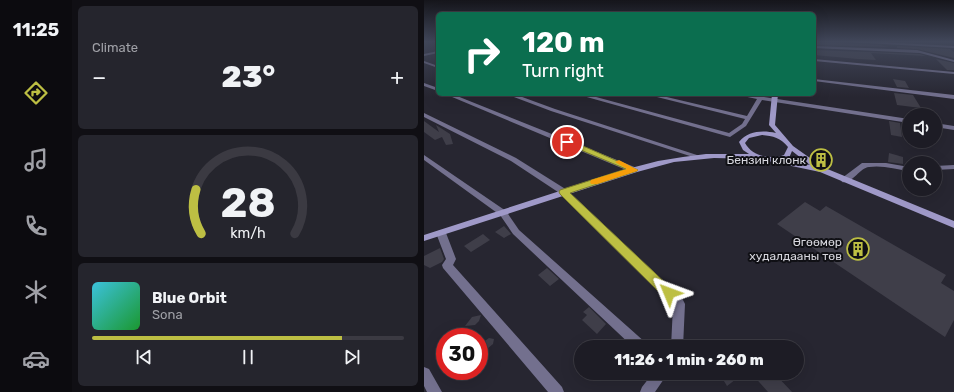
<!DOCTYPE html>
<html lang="en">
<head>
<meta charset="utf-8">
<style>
	:root { --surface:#1d1c25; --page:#25252d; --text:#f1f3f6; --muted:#a0a1a7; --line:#3b3a42; --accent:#bdbf43 }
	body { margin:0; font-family:Rubik,sans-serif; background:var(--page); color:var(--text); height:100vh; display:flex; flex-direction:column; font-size:15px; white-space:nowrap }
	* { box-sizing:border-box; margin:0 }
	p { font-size:13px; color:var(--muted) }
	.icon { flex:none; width:22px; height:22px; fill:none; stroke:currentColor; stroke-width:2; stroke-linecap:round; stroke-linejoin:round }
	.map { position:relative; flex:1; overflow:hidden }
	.details { display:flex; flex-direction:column; gap:6px; padding:6px; background:#100f14; width:352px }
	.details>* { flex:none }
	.hud { position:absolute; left:12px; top:12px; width:380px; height:84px; border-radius:6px; box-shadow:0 4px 16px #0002,0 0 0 1px var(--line); background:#0b6e4f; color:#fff; overflow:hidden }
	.fabs { position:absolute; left:478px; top:108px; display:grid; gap:8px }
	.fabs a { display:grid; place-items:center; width:40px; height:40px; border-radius:50%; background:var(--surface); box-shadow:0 4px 16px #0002,0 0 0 1px var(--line); font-size:20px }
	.speed { position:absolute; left:12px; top:328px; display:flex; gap:8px; font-size:20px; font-weight:700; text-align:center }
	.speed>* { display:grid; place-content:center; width:52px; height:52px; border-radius:50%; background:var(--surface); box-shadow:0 4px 16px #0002,0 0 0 1px var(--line); line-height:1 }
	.speed .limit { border:6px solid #d22; background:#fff; color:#111 }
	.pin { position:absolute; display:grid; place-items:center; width:34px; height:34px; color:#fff; margin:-17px; border:2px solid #fff; border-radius:50%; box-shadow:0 1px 4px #0007 }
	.me { position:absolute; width:44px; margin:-22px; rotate:314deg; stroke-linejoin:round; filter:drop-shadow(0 0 3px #0008) }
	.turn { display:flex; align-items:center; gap:14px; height:84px; padding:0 20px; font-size:18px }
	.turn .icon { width:52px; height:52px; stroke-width:2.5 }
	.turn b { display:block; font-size:28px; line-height:34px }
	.big { font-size:30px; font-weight:800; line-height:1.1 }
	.details .card { flex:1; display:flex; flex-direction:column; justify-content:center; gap:6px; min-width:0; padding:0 14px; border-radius:6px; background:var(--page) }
	.details .dial { align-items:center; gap:0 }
	.dial svg { height:104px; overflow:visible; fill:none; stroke:var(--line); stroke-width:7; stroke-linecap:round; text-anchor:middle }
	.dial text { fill:var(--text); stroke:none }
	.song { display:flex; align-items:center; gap:12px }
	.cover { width:48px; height:48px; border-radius:6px; background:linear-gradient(135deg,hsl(190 70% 55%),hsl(130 70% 35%)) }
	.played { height:4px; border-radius:2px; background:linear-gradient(90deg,var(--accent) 80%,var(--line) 80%) }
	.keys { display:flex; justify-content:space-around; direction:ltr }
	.heat { display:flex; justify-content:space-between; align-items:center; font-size:22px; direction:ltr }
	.trip { position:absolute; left:150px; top:340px; width:230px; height:40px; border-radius:20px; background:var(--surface); box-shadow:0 4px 16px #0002,0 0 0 1px var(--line); font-weight:800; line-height:40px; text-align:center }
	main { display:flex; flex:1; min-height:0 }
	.tab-bar { display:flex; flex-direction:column; width:72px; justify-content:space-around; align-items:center; background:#0c0b0f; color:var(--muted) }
	.tab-bar .icon { width:28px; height:28px }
	.tab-bar .on { color:var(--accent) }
	.tab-bar b { font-size:18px; color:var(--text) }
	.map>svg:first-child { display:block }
	.building { fill:#3f3e49 }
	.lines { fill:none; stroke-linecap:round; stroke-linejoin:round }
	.street { fill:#73708e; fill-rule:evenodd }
	.secondary { fill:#9f99c8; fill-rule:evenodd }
	.route { fill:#bdbf43; stroke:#7b7c2c }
	.slow { fill:#f59e0b }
	.labels { text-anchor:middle; stroke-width:4; stroke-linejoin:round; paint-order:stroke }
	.poi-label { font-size:12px; fill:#d6d6dd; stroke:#101015; text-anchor:end }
</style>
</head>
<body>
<main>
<nav class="tab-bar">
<b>11:25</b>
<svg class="icon on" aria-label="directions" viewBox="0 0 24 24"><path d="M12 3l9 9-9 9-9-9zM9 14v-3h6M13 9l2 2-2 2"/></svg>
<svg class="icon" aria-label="music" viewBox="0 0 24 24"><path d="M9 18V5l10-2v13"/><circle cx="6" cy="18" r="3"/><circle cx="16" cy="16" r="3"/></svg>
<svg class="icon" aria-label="phone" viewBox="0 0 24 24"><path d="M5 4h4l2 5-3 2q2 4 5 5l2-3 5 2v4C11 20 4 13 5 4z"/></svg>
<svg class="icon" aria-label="climate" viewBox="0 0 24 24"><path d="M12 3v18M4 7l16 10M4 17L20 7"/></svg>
<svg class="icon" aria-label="car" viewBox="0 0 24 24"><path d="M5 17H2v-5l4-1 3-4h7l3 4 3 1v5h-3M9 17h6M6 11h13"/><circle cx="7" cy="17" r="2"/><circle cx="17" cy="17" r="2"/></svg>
</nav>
<section class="details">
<div class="card"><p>Climate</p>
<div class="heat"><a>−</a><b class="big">23°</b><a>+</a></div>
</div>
<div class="card dial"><svg viewBox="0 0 100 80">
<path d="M14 69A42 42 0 1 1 86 69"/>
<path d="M14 69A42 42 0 0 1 10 35" stroke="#bdbf43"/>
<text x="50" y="56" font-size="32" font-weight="700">28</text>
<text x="50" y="72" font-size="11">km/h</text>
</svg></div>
<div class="card">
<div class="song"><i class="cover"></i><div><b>Blue Orbit</b><p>Sona</p></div></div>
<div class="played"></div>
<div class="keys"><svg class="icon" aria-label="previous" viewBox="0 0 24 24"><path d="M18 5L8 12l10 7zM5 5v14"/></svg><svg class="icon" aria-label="pause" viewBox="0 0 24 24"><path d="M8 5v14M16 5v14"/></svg><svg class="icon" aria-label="next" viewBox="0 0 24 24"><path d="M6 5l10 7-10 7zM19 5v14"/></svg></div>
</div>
</section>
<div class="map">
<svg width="530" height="392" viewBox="0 0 530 392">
	<rect width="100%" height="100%" fill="#272631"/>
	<!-- building -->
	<path class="building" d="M390,42L456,45L465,47L390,45Z
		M473,46L526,49L530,52V58L493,49L473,48Z
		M390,50L496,54L502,56L447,53L452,60L434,59L390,55Z
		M512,59L530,63V70H523Z
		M469,79L481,81L485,88L473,87Z
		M470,93L489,95L497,108L473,105Z
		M0,121L15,132L12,125L26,134L29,144L22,145L18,137L11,140L0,132Z
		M465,121L476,123L478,137L467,135Z
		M465,153L479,157V164L464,162Z
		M381,202L396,211L402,206L522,275L517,283L530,291V320L521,337L353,224Z
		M80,226L87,234L80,238L71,232Z
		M59,234L66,240L47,252L40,246Z
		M16,248L20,259L18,262L6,268L0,265V256Z
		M123,268L135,279L126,286L114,275Z
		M165,307L182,324L173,334L158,320L163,315L159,312Z
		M57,315L55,321L51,325L41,326L48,317Z
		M65,338L70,339L69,344L63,349H58V343Z
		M295,373H320L303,386Z
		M327,373H350L368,392H344Z"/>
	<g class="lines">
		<!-- street -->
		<path class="street" d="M425,42H456L530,46V48Z
			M390,46L493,50L530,60V62L496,53L390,48Z
			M14,51V53L0,56V54Z
			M390,59L530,72V74L390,61Z
			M0,61L14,66V68L0,63Z
			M390,79L530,95V99L390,81Z
			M0,83L14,88V91L0,86Z
			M21,94H28L213,168L214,170L213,172H207Z
			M82,94H90L131,109L276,156L277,157L274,159L272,158L127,111Z
			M152,94H161L305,133L318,124L321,119L221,94H230L323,116L333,99L309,94L335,96L336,94H342L340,97L485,119V123L338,100L322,126L306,137Z
			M0,113L92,158L143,190L259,300L261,304L259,347H247L249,306L137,194L87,161L0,117Z
			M511,123L530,126V130L511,127Z
			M0,155L82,211L95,230L222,343L224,347H209L89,234L76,215L0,160Z
			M438,163H462L485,167V171C472,169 458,165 445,167C435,168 429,184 418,182L417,180L418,178Z
			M530,165V169L511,170V166Z
			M17,230L20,231L22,233L32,259L29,265L138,387L140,392H124L19,268L18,265L22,259L12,233L14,231Z
			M0,367L5,369L18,392H3L0,386Z
			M229,373H244L231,392H216L218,387Z"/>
		<!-- secondary -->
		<path class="secondary" d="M348,94H354L351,125L369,146L393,163L394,165L392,167L401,168L530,221V228L396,172L335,159L290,158L250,162L213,172L0,241V235L207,168L234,161L259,157L282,154H325L319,150L315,142C324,131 338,130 352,133L345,125ZM338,135C349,136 357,138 364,147L360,155C346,160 328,156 321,143L325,138ZM368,151L386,165L360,159L365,158Z"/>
	</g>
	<!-- sky -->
	<linearGradient id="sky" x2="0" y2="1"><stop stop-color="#15151b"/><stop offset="0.43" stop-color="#41475a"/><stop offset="1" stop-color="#41475a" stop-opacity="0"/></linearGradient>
	<rect width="530" height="97" fill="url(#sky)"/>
	<!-- route -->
	<path class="route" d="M143,139L214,170L213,171L146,193L249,290L251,293L249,297L245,299L240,297L136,194L135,192L136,190L202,169L140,143L139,142Z"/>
	<!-- slow -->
	<path class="slow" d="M195,160L214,170L213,171L173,184H167L166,182L167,180L203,169L191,162Z"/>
	<!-- icons -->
	<defs>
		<g id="building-ring" transform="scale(1.15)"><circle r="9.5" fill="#101015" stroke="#bdbf43" stroke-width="1.5"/><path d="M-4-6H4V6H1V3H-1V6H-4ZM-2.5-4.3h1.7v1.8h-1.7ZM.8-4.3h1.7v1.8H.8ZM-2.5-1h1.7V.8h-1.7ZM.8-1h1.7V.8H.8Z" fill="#bdbf43"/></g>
	</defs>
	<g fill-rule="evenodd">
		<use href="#building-ring" x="397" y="160"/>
		<use href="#building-ring" x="434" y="249"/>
	</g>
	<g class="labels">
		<!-- poi labels -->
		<g class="poi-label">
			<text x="382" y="164">Бензин клонк</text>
			<text x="418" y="246">Өгөөмөр<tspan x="418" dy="14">худалдааны төв</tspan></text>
		</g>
	</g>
</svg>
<div class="fabs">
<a><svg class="icon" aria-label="sound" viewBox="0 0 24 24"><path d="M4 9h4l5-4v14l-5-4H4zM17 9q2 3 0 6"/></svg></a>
<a><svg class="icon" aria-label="search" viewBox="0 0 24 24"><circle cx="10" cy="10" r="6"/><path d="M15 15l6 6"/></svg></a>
</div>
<div class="speed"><div class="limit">30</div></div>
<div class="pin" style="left:143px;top:142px;background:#d93025"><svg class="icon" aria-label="arrive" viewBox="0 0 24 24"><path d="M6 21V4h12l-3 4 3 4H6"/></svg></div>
<svg class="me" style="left:245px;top:293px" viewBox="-20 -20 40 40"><path d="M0-17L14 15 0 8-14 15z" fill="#bdbf43" stroke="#fff" stroke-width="4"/></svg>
<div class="trip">11:26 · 1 min · 260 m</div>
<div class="hud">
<div class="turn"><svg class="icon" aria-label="right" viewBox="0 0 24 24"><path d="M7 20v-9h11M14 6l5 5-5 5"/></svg><div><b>120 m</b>Turn right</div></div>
</div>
</div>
</main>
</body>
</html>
